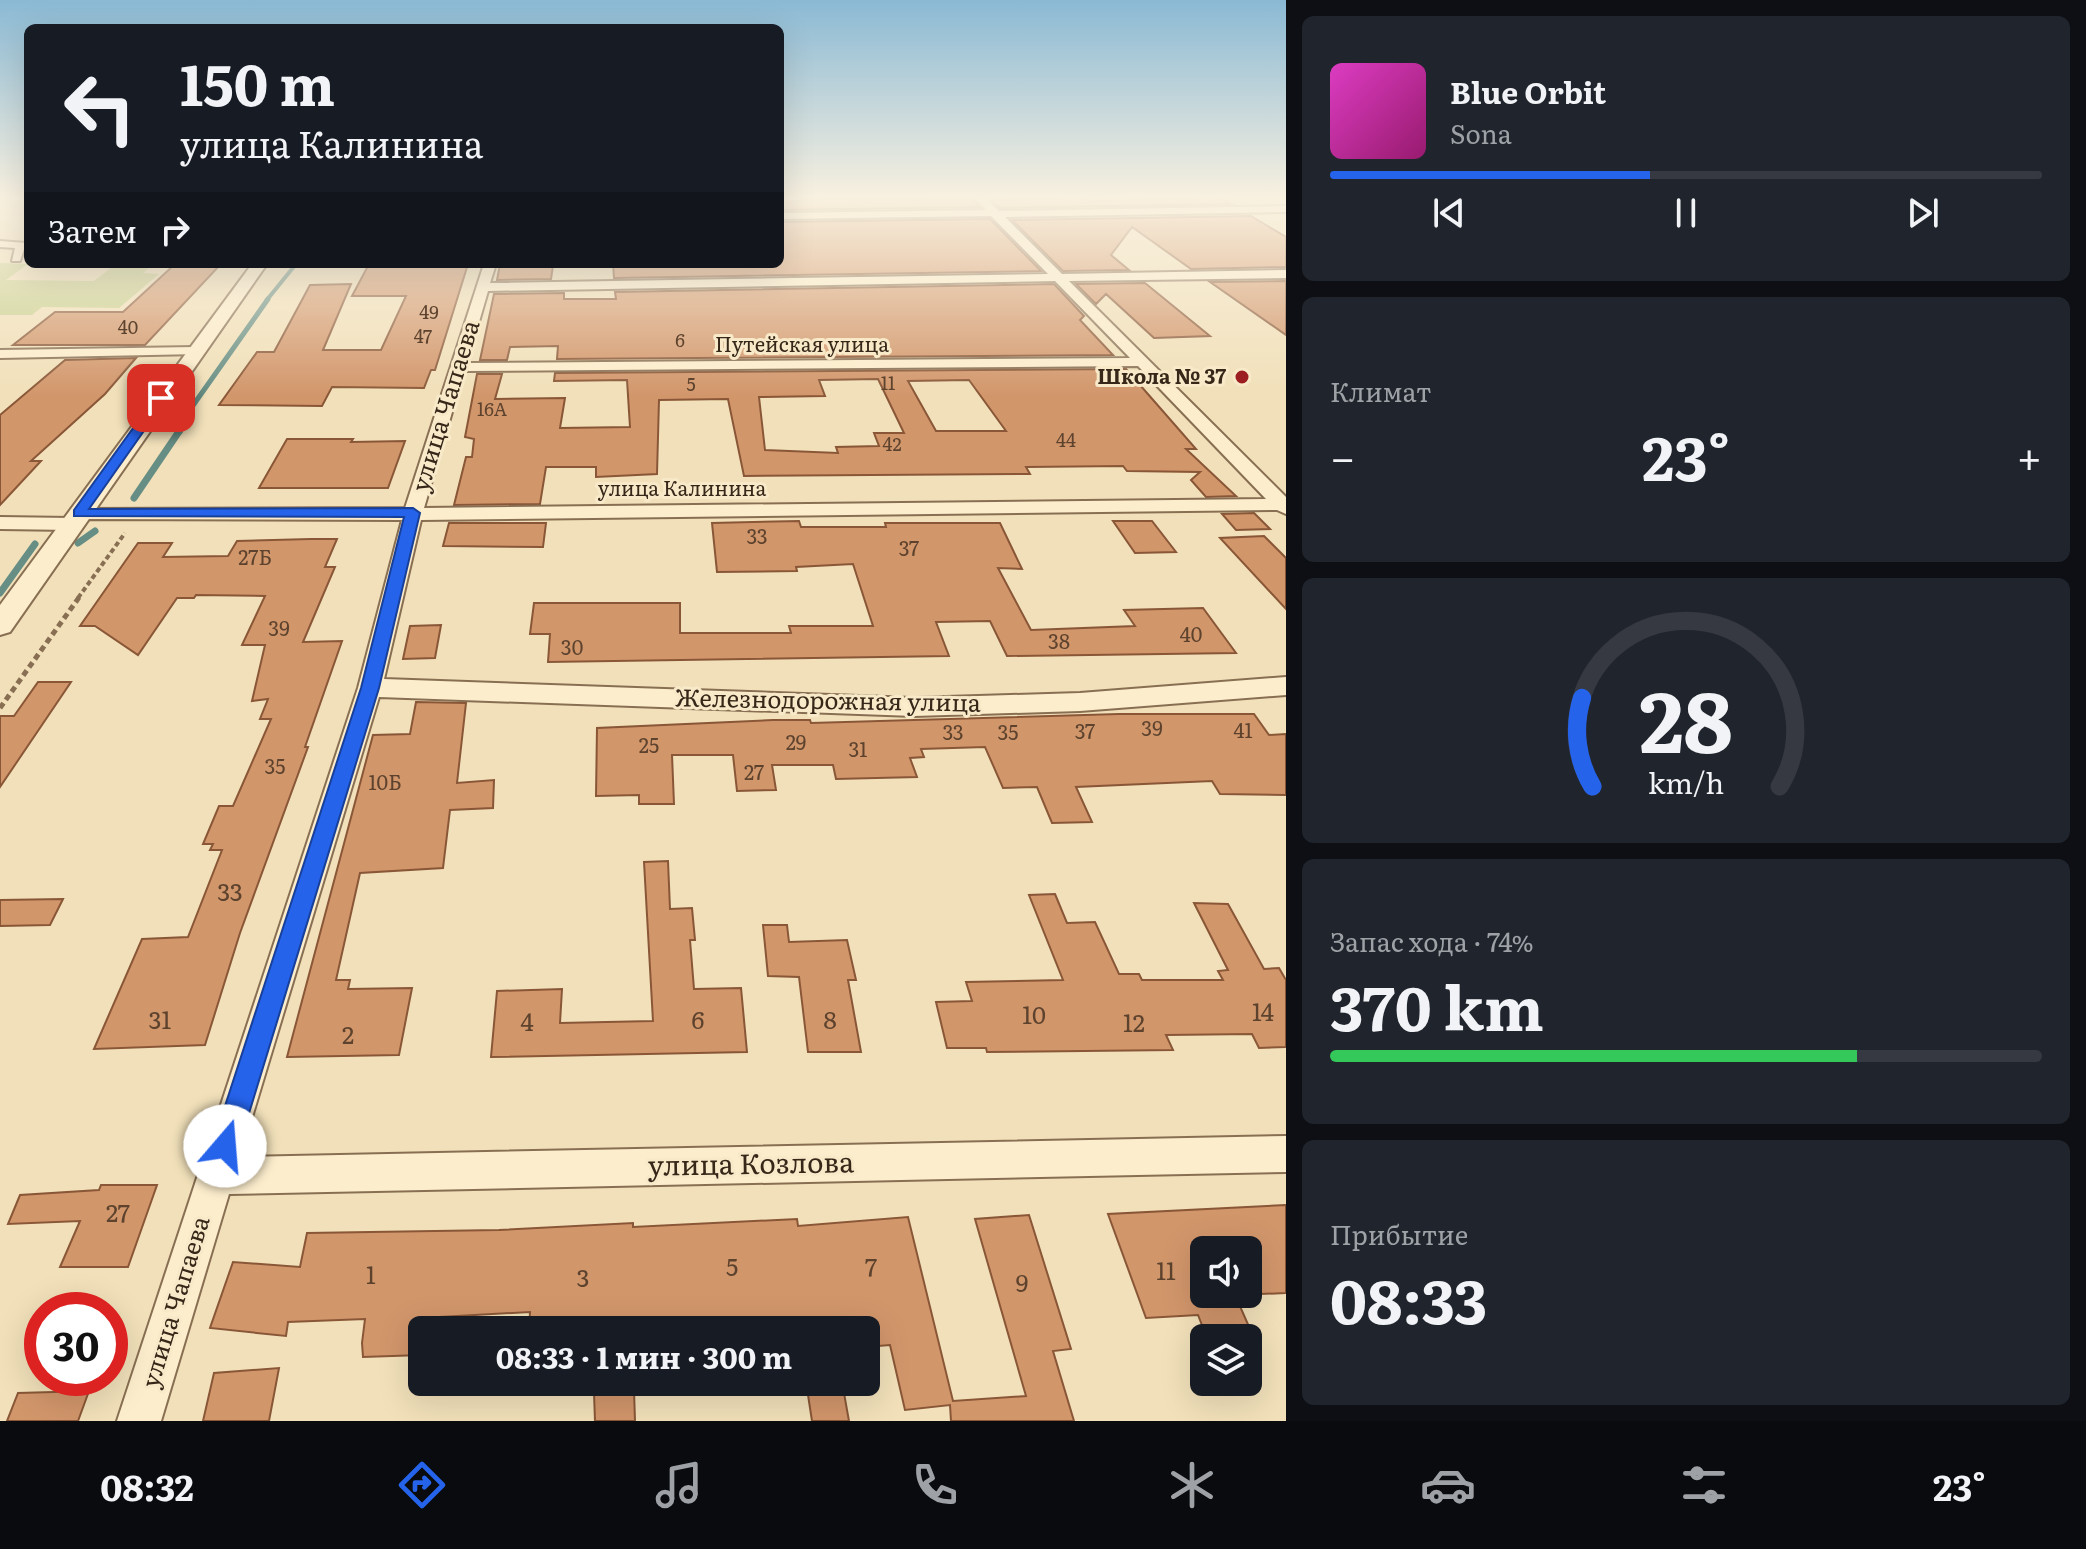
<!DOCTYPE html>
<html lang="ru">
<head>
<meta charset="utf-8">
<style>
	:root { --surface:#171b24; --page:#20242c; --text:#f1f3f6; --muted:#9ea1a6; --line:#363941; --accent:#2563eb }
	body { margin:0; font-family:Literata,serif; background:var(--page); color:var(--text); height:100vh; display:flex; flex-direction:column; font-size:30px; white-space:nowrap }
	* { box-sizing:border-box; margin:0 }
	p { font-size:26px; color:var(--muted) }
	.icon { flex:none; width:44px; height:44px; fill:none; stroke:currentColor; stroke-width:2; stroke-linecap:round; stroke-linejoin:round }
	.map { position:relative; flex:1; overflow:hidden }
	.panel { display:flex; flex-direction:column; gap:16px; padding:16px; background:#0d0f14; width:800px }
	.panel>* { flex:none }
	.top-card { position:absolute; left:24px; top:24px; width:760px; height:244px; border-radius:12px; box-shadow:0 8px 32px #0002; background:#171b24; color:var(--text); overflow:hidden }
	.tools { position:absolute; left:1190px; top:1236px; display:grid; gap:16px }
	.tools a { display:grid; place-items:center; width:72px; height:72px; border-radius:12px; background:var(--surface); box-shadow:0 8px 32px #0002; font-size:40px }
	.speed { position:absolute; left:24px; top:1292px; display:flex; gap:16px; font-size:40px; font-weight:700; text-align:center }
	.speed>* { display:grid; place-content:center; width:104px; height:104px; border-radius:50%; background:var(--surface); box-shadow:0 8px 32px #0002; line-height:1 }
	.speed .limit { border:12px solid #d22; background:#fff; color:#111 }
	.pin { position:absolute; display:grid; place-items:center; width:68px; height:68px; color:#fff; margin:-34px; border-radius:16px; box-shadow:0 4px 12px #0006 }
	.me { position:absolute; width:88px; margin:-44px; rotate:18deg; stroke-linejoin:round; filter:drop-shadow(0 0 6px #0008) }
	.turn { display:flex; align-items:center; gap:28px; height:168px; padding:0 24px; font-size:36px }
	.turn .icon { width:104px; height:104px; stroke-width:2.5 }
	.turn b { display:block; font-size:56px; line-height:68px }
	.then { display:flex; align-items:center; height:76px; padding:0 24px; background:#0003; gap:16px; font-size:30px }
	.big { font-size:60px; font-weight:700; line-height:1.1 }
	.panel .card { flex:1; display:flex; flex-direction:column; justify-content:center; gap:12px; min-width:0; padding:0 28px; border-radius:12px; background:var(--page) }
	.panel .dial { align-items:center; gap:0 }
	.dial svg { height:208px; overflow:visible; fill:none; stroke:var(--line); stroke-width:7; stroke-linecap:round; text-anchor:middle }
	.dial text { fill:var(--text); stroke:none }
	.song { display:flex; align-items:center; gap:24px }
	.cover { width:96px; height:96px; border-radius:12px; background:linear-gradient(135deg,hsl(310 70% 55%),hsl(320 70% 35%)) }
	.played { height:8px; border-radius:4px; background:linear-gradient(90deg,var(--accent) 45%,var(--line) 45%) }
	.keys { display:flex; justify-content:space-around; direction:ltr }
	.heat { display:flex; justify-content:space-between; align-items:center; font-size:44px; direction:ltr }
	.charge { height:12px; border-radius:6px; background:linear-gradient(90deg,#34c759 74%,var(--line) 0) }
	.trip { position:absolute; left:408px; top:1316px; width:472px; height:80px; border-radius:12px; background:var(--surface); box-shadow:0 8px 32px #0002; font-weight:700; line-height:80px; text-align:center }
	.tabs { display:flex; height:128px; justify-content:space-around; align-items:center; background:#090b0e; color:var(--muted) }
	.tabs .icon { width:56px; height:56px }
	.tabs .active { color:var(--accent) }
	.tabs b { font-size:36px; color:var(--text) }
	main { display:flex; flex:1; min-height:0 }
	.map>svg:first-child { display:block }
	.green { fill:#c8cf8d }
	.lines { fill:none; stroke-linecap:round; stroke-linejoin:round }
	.stream-far2 { stroke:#668e84; stroke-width:4 }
	.stream-far1 { stroke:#668e84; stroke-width:5 }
	.stream { stroke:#668e84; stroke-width:7 }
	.building { fill:#d2966b; stroke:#895737; stroke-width:2; fill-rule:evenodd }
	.minor-casing { stroke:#886f53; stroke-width:4 }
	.tertiary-casing { stroke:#886f53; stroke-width:4 }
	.path-far1 { stroke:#886f53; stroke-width:4; stroke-dasharray:5 3; stroke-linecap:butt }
	.path { stroke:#886f53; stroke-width:5; stroke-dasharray:6 4; stroke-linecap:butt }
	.minor { fill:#fcedcc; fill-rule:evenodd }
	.tertiary { fill:#fcedcc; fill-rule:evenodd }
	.route { fill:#2563eb; stroke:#184099; stroke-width:2 }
	.poi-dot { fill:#9c1e20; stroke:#f8eac9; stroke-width:3 }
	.labels { text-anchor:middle; stroke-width:6; stroke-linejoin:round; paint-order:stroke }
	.far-number-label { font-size:18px; fill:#5d432e }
	.far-street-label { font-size:20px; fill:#362719; stroke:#f8eac9 }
	.far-poi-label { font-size:20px; font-weight:bold; fill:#362719; stroke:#f8eac9; text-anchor:end }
	.number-label { font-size:20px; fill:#5d432e }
	.street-label { font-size:24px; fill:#362719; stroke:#f8eac9 }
	.near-number-label { font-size:24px; fill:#5d432e }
	.near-street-label { font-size:28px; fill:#362719; stroke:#f8eac9 }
</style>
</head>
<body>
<main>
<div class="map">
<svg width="1286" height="1421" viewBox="0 0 1286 1421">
	<rect width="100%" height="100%" fill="#f1e0b9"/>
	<!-- green -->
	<path class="green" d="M0,263L28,264L6,280L94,281L116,264H153L143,273L159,274L119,308L42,307L32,315H0Z"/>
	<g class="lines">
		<!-- stream-far2 -->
		<path class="stream-far2" d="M266,301L296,264"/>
		<!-- stream-far1 -->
		<path class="stream-far1" d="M180,432L187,414L268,299"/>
		<!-- stream -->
		<path class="stream" d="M134,498L180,430
			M78,543L95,531
			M0,593L35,544"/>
	</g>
	<!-- building -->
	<path class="building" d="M1084,198L1089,201L1221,198L1232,204L1000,208L991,200Z
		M833,199L973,200L979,207L780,210V202Z
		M1251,216L1286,237V267L1191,269L1132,227L1111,255L1129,270L1063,271L1012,220Z
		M990,219L1041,271L614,278L613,264H780V222Z
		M369,264H468L435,370H431L424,388L332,387L322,406L219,405L257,352H274L310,285L351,284L323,350H381L406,296H352Z
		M500,264L553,266L551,279L497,280Z
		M174,265H220L145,345H13L55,312H123Z
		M1286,281V335L1210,282Z
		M1145,283L1210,336L1154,338L1106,294L1096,304L1076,284Z
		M1054,284L1084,316L1080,320L1113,355L557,359L558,346L510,347L507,360H480L494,294L564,293V299H616L615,292Z
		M136,358L105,394L31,461H41L0,505V415L65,360Z
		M1126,369L1196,449H1186L1236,496L1206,497L1191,480L1200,472L1127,471L1123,466L1026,467L1030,474L744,476L728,399L659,400L657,474L596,477V467H546L540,504L454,505L466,457H472L474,439L465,437L477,374H502L495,399L565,398L560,428L630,427L627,380L554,381L555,373ZM878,379L904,433H874L879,446L836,447L838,453L765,450L759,397L825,396L819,380ZM969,380L1006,431H936L908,381Z
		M287,439H353L351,442L405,441L388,488H259Z
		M1254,513L1270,529L1236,530L1222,514Z
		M799,521L801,527H886L885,523H1000L1022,569L998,568L1031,630L1135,626L1124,610L1203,608L1236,653L1007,656L990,621L936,622L949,656L548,662L550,634H530L534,603H680V633H791L789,626H873L853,564L796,567L797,571L717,572L712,523Z
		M1113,521H1152L1176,552L1135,553Z
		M449,523H546L543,547L443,546Z
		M1264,536L1286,558V609L1220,538Z
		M311,539H337L325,567H335L303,642L342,641L305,747H308L240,933L205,1045L94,1049L142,939L188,937L222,850H210L213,844H203L219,806H233L271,719H260L268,699L252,701L265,645H242L265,596L196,595L194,598H177L138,655L95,626H80L138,543H172L163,557L228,556L237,541Z
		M441,625L435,658L403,659L410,626Z
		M38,682H71L0,787V716H14Z
		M416,702L466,703L457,783L494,780L493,808L450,810L443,868L360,873L336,980H350L348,989L412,988L399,1055L287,1057L373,735L410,734Z
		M1119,714H1254L1269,735L1286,734V795L1220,794L1212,781L1076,787L1092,822L1052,823L1037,787L1003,788L985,747L921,749L924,757L910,758L917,777L836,779L833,765H772L776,790L737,791L733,755H672L674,804H639V795L596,796L597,728L773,720H810L811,723Z
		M668,861L670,909L692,908L695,940H690L694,989L741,988L747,1052L491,1057L497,991L562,989L560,1023L653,1021L644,862Z
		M1055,894L1067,923L1095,922L1119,974H1139L1142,980H1223L1218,971L1228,970L1194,903L1228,904L1264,969L1279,968L1286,980V1047L1259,1048L1252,1034L1166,1035L1173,1050L987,1052L986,1048H947L936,1002L972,1001L966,982L1063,980L1029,895Z
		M63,899L50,925L0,926V900Z
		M763,925H787L789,942L847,940L856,980H848L861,1052H808L799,977L768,976Z
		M101,1185H157L128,1267H60L80,1221L8,1224L20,1195L99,1190Z
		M1286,1205V1293L1235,1295L1254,1338H1207L1198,1315L1146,1318L1108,1214ZM1204,1250H1248V1294H1204Z
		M1029,1215L1071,1349L1053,1351L1074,1421H951L950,1405L905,1410L890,1345L866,1347V1330H529L530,1312L440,1317L439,1330H422V1355L363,1357L362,1343L365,1319L288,1322L286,1336L210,1328L233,1262L300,1267L307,1233L499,1230L633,1223V1227L797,1219L798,1226L908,1217L953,1401L1026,1396L975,1219Z
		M279,1368L269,1421H203L214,1373Z
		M806,1382H842L849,1421H812Z
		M634,1390L635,1421H595L594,1393Z
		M89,1391L78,1421H7L18,1393Z"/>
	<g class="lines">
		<!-- minor casing -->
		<g class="minor-casing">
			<path id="minor" d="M975,198H985L999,211L1286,206V212L1005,217L1062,274L1286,270V278L1069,281L1286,497V514L1277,510L421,520L384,679L914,698L1080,693L1286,677V695L1080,711L914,716L379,697L240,1157L1286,1136V1172L229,1194L161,1421H117L358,688L402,520L79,519L72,517L70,513L72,509L405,508L484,264H496L490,283L1048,274L991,216L780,219V213L986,210ZM1055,281L1130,358L467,363L488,291ZM1138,366L1266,499L424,508L464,371Z
				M0,241L26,243L20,261H12L15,248L0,247Z
				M195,347L202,351L200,354L0,358V350Z
				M0,517L71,518L80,524L71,530L0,529Z"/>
		</g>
		<!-- tertiary casing -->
		<g class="tertiary-casing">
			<path id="tertiary" d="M252,264H267L10,632L0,635V605Z"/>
		</g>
		<!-- path-far1 -->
		<path class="path-far1" d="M78,598L125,533"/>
		<!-- path -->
		<path class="path" d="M0,708L80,596"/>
		<!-- minor -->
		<use href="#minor" class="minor"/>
		<!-- tertiary -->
		<use href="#tertiary" class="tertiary"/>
	</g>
	<!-- sky -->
	<linearGradient id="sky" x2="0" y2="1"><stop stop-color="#8ab9d4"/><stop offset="0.5" stop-color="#f9f1e0"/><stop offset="1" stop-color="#f9f1e0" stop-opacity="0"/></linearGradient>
	<rect width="1286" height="396" fill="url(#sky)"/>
	<!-- route -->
	<path class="route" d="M161,394L167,398L89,509L413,508L420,513L379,688L239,1146L235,1155L225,1159L216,1155L212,1146L361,688L404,517L74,516V510L157,395Z"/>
	<!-- markers -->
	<circle class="poi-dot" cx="1242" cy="377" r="8"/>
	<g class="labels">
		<!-- far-number labels -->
		<g class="far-number-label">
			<text x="429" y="319">49</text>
			<text x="128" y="334">40</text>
			<text x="423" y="343">47</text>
			<text x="680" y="347">6</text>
			<text x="888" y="390">11</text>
			<text x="691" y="391">5</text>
			<text x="492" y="416">16А</text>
			<text x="1066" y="447">44</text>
			<text x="892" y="451">42</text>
		</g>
		<!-- far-street labels -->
		<g class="far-street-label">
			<text x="802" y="352">Путейская улица</text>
			<text x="682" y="496">улица Калинина</text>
		</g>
		<!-- far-poi labels -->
		<g class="far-poi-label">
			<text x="1226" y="384">Школа № 37</text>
		</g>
		<!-- number labels -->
		<g class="number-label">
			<text x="757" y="544">33</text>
			<text x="909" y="556">37</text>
			<text x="255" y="565">27Б</text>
			<text x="279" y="636">39</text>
			<text x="1191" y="642">40</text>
			<text x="1059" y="649">38</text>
			<text x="572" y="655">30</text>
			<text x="1152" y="736">39</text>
			<text x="1243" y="738">41</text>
			<text x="1085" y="739">37</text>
			<text x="953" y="740">33</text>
			<text x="1008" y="740">35</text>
			<text x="796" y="750">29</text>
			<text x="649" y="753">25</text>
			<text x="858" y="757">31</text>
			<text x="275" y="774">35</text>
			<text x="754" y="780">27</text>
			<text x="385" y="790">10Б</text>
		</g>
		<!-- street labels -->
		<g class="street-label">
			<text transform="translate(446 406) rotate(-73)" y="8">улица Чапаева</text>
			<text transform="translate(828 701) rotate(1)" y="8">Железнодорожная улица</text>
			<text transform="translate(176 1302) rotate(-73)" y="8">улица Чапаева</text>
		</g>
		<!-- near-number labels -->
		<g class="near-number-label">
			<text x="230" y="901">33</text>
			<text x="1263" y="1021">14</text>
			<text x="1034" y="1024">10</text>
			<text x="160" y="1029">31</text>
			<text x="698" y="1029">6</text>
			<text x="830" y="1029">8</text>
			<text x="527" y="1031">4</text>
			<text x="1134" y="1032">12</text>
			<text x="348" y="1044">2</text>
			<text x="118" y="1222">27</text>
			<text x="732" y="1276">5</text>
			<text x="871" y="1276">7</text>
			<text x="1166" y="1280">11</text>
			<text x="371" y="1284">1</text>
			<text x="583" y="1287">3</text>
			<text x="1022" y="1292">9</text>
		</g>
		<!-- near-street labels -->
		<g class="near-street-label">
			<text transform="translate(751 1164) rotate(-1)" y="10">улица Козлова</text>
		</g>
	</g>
</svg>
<div class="tools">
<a><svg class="icon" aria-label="sound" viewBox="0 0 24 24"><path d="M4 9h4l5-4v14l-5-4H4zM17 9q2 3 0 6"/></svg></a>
<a><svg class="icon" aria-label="layers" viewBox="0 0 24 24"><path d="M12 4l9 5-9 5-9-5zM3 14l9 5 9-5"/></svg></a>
</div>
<div class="speed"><div class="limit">30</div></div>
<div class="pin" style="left:161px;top:398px;background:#d93025"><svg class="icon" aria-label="arrive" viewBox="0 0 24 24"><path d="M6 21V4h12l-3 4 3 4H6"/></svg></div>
<svg class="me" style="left:225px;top:1146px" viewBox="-20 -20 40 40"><circle r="19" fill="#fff"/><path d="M0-13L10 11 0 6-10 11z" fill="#2563eb"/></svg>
<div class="trip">08:33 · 1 мин · 300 m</div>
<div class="top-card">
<div class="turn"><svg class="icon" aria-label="left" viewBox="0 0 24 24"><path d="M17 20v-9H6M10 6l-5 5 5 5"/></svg><div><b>150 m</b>улица Калинина</div></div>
<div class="then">Затем<svg class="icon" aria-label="right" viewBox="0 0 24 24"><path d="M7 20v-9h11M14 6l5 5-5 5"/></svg></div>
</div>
</div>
<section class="panel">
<div class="card">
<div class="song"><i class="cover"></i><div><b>Blue Orbit</b><p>Sona</p></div></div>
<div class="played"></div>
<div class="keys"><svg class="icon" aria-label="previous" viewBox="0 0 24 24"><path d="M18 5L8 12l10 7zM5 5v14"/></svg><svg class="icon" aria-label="pause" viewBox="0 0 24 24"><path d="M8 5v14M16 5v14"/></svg><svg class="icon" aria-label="next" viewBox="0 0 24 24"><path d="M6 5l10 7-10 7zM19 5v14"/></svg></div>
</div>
<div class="card"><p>Климат</p>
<div class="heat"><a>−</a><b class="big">23°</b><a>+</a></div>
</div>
<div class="card dial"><svg viewBox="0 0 100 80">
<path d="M14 69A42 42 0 1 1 86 69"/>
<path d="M14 69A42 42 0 0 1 10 35" stroke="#2563eb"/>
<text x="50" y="56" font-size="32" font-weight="700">28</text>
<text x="50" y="72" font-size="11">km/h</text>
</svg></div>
<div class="card"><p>Запас хода · 74%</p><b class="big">370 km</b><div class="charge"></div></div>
<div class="card"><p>Прибытие</p><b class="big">08:33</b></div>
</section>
</main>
<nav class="tabs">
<b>08:32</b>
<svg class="icon active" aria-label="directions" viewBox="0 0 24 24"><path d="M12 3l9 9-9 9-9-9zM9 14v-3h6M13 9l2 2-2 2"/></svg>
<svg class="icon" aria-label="music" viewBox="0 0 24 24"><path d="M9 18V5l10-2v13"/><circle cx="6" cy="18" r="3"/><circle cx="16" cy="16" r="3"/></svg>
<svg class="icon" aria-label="phone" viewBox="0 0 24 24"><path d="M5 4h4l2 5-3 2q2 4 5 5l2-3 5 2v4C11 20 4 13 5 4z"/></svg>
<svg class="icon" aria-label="climate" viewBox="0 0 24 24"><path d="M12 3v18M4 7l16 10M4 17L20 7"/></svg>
<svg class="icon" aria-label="car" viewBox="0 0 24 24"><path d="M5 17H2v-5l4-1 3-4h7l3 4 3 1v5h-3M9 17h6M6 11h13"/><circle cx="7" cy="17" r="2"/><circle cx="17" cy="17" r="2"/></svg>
<svg class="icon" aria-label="filters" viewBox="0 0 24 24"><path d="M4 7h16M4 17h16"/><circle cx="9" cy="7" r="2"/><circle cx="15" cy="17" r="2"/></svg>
<b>23°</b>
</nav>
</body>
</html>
